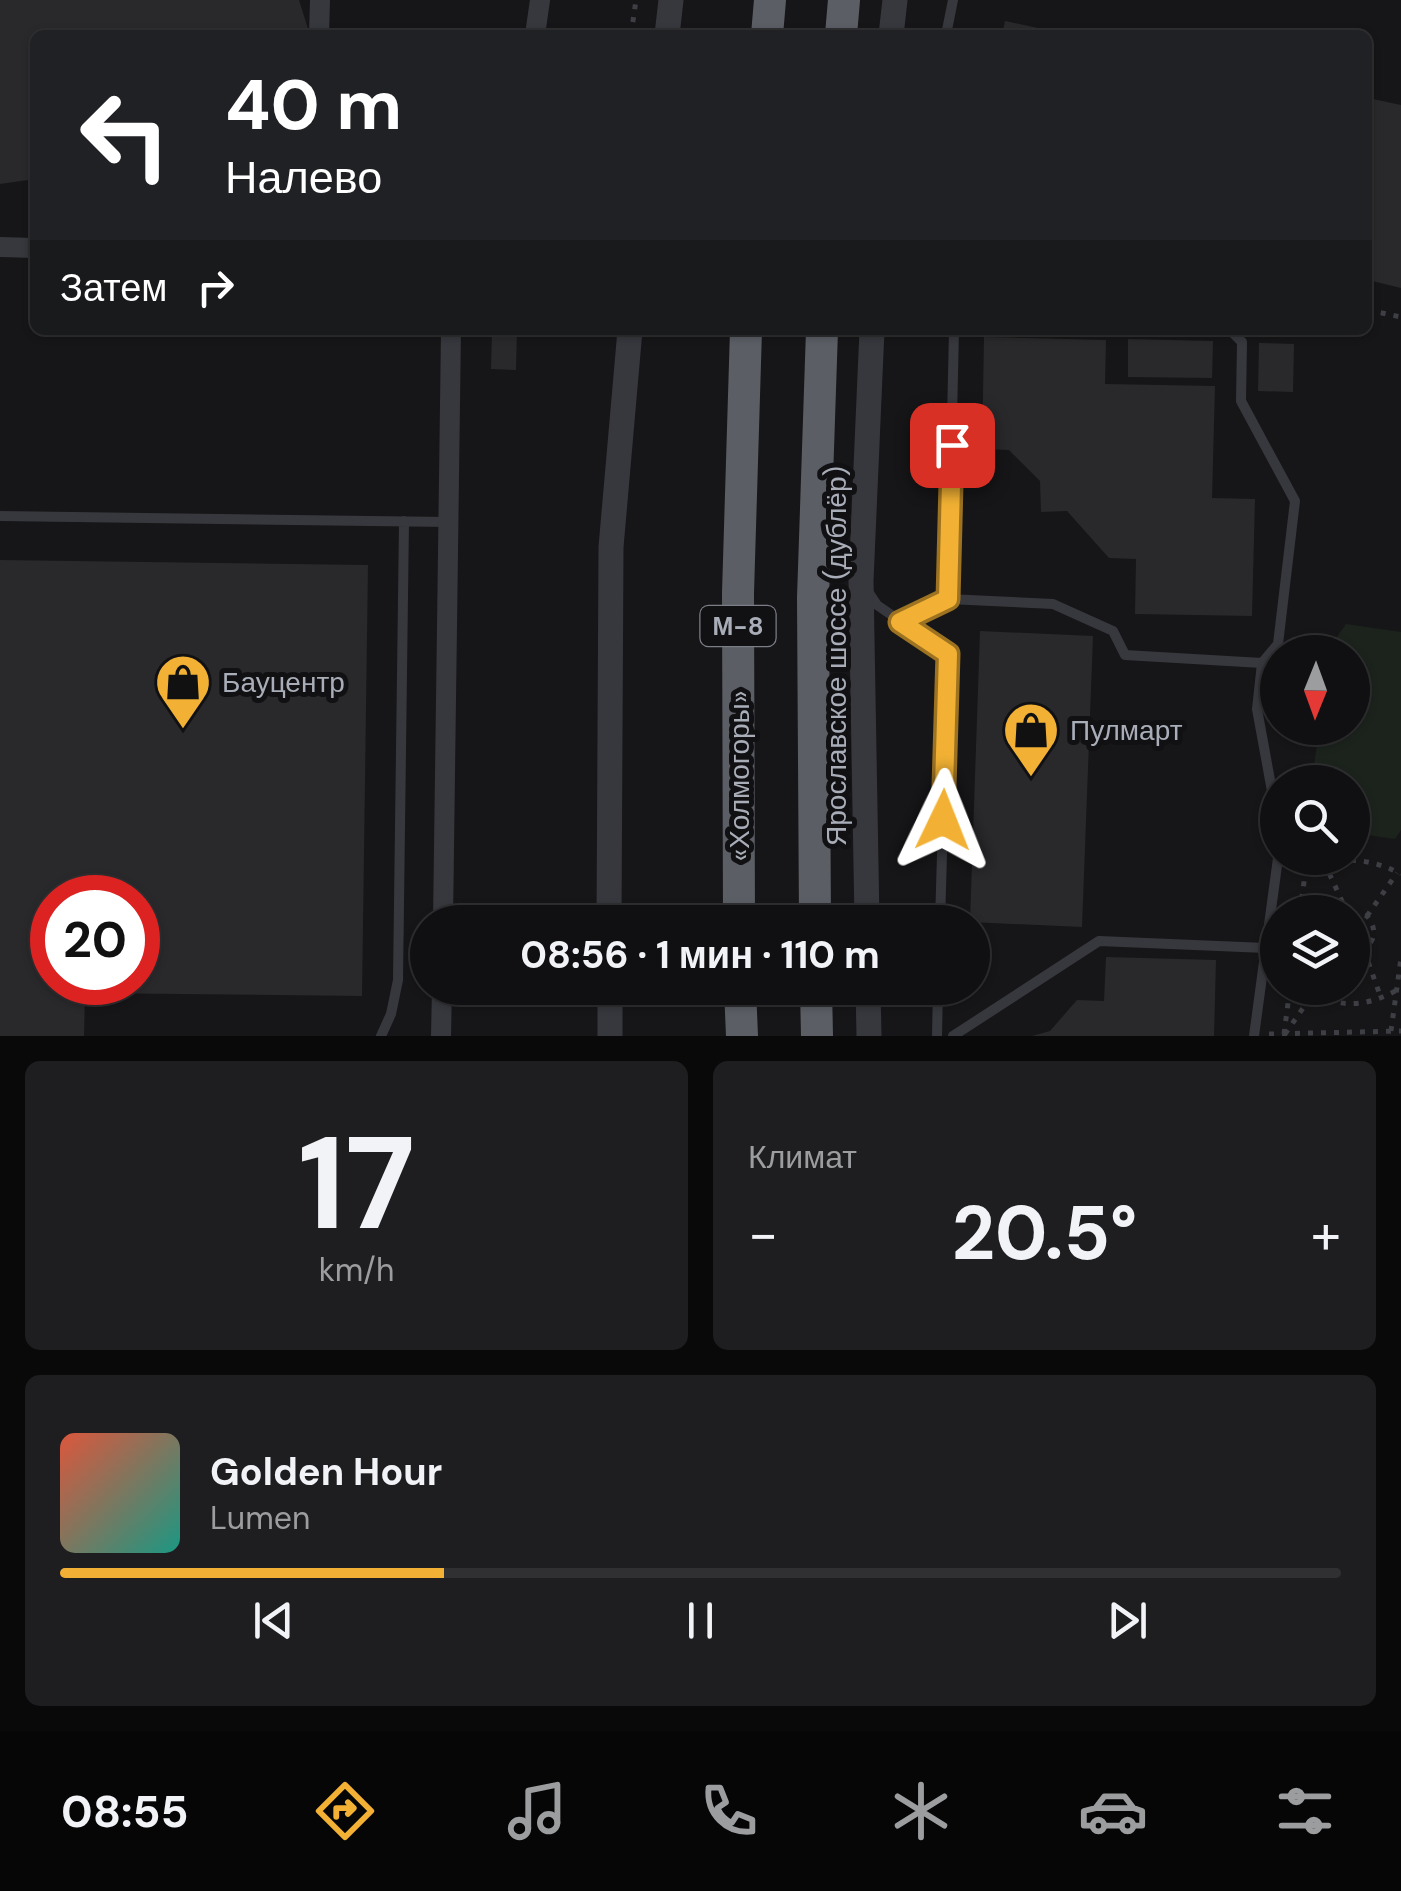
<!DOCTYPE html>
<html lang="ru">
<head>
<meta charset="utf-8">
<style>
	:root { --surface:#101012; --page:#1e1e20; --text:#f1f3f6; --muted:#9c9d9f; --line:#303032; --accent:#f2b134 }
	body { margin:0; font-family:"DM Sans",sans-serif; background:var(--page); color:var(--text); height:100vh; display:flex; flex-direction:column; font-size:38px; white-space:nowrap }
	* { box-sizing:border-box; margin:0 }
	p { font-size:32px; color:var(--muted) }
	.icon { flex:none; width:55px; height:55px; fill:none; stroke:currentColor; stroke-width:2; stroke-linecap:round; stroke-linejoin:round }
	.map { position:relative; height:1036px; overflow:hidden }
	.details { display:flex; flex-direction:column; gap:25px; padding:25px; background:#09090a; flex:1 }
	.details>* { flex:none }
	.hud { position:absolute; left:30px; top:30px; width:1342px; height:305px; border-radius:15px; box-shadow:0 2px 8px #0004,0 0 0 2px var(--line); background:#202124; color:#fff; overflow:hidden }
	.needle { width:65px; rotate:181deg }
	.fabs { position:absolute; left:1260px; top:635px; display:grid; gap:20px }
	.fabs a { display:grid; place-items:center; width:110px; height:110px; border-radius:50%; background:var(--surface); box-shadow:0 2px 8px #0004,0 0 0 2px var(--line); font-size:50px }
	.speed { position:absolute; left:30px; top:875px; display:flex; gap:20px; font-size:50px; font-weight:700; text-align:center }
	.speed>* { display:grid; place-content:center; width:130px; height:130px; border-radius:50%; background:var(--surface); box-shadow:0 2px 8px #0004,0 0 0 2px var(--line); line-height:1 }
	.speed .limit { border:15px solid #d22; background:#fff; color:#111 }
	.pin { position:absolute; display:grid; place-items:center; width:85px; height:85px; color:#fff; margin:-42px; border-radius:20px; box-shadow:0 5px 15px #0006 }
	.me { position:absolute; width:110px; margin:-55px; rotate:2deg; stroke-linejoin:round; filter:drop-shadow(0 0 8px #0008) }
	.turn { display:flex; align-items:center; gap:35px; height:210px; padding:0 30px; font-size:45px }
	.turn .icon { width:130px; height:130px; stroke-width:2.5 }
	.turn b { display:block; font-size:70px; line-height:85px }
	.then { display:flex; align-items:center; height:95px; padding:0 30px; background:#0003; gap:20px; font-size:38px }
	.big { font-size:75px; font-weight:700; line-height:1.1 }
	.details .widget { flex:1; display:flex; flex-direction:column; justify-content:center; gap:15px; min-width:0; padding:0 35px; border-radius:15px; background:var(--page) }
	.details .dial { align-items:center; gap:0 }
	.dial b { font-size:130px; line-height:1 }
	.song { display:flex; align-items:center; gap:30px }
	.cover { width:120px; height:120px; border-radius:15px; background:linear-gradient(135deg,hsl(10 70% 55%),hsl(170 70% 35%)) }
	.played { height:10px; border-radius:5px; background:linear-gradient(90deg,var(--accent) 30%,var(--line) 30%) }
	.keys { display:flex; justify-content:space-around; direction:ltr }
	.heat { display:flex; justify-content:space-between; align-items:center; font-size:55px; direction:ltr }
	.details .tiles { flex:1; display:grid; gap:25px; grid-template-columns:1fr 1fr }
	.widget:last-child { grid-column:span 2 }
	.trip { position:absolute; left:410px; top:905px; width:580px; height:100px; border-radius:50px; background:var(--surface); box-shadow:0 2px 8px #0004,0 0 0 2px var(--line); font-weight:700; line-height:100px; text-align:center }
	.tabs { display:flex; height:160px; justify-content:space-around; align-items:center; background:#060607; color:var(--muted) }
	.tabs .icon { width:70px; height:70px }
	.tabs .on { color:var(--accent) }
	.tabs b { font-size:45px; color:var(--text) }
	.map>svg:first-child { display:block }
	.green { fill:#1c231d }
	.building { fill:#29292c; fill-rule:evenodd }
	.lines { fill:none; stroke-linecap:round; stroke-linejoin:round }
	.path { stroke:#3d3f44; stroke-width:5; stroke-dasharray:5 8; stroke-linecap:butt }
	.service { stroke:#37383d; stroke-width:10 }
	.minor { stroke:#37383d; stroke-width:20 }
	.tertiary { stroke:#37383d; stroke-width:25 }
	.trunk { stroke:#5b5e65; stroke-width:32 }
	.route-casing { stroke:#9d7322; stroke-width:25 }
	.route { stroke:#f2b134; stroke-width:18 }
	.labels { text-anchor:middle; stroke-width:10; stroke-linejoin:round; paint-order:stroke }
	.shield { fill:#111113; stroke:#7b7e86; stroke-width:2.5 }
	.shield-label { font-size:25px; font-weight:bold; fill:#a8adb8 }
	.street-label { font-size:28px; fill:#a8adb8; stroke:#111113 }
	.poi-label { font-size:28px; fill:#a8adb8; stroke:#111113; text-anchor:start }
</style>
</head>
<body>
<div class="map">
<svg width="1401" height="1036" viewBox="0 0 1401 1036">
	<rect width="100%" height="100%" fill="#161618"/>
	<!-- green -->
	<path class="green" d="M1346,624L1401,632V830L1395,839L1353,833L1352,782H1311L1320,728H1352V652H1333L1337,637Z"/>
	<!-- building -->
	<path class="building" d="M0,0H299L310,35H35V179L0,184Z
		M1005,21L1061,33V35H1002Z
		M1368,98L1401,105V288L1368,280Z
		M492,330H517L516,370L491,369Z
		M984,337L1106,340L1105,384L1215,386L1212,498L1255,499L1252,616L1135,614L1136,559L1109,558L1067,511L1041,512L1040,481L1009,450L982,449Z
		M1128,339L1213,341L1212,378L1128,377Z
		M1259,343L1294,344L1293,392L1258,391Z
		M0,560L368,565L362,996L85,993L84,1036H0ZM52,898H138V982H52Z
		M980,631L1093,636L1082,927L970,922Z
		M1106,957L1216,960L1214,1036H1032L1050,1031L1077,1000L1104,1001Z"/>
	<g class="lines">
		<!-- path -->
		<path class="path" d="M631,35L636,0
			M1368,310L1401,317
			M1324,862L1347,912
			M1300,912L1306,867C1340,857 1369,857 1401,874
			M1352,913L1367,916C1380,932 1374,949 1352,951
			M1367,916L1397,873
			M1364,950L1381,998
			M1305,988C1335,1009 1365,1008 1397,990
			M1391,1031L1401,958
			M1269,1034L1401,1031
			M1284,1034L1290,988
			M1285,1034L1317,988"/>
		<!-- service -->
		<path class="service" d="M946,35L953,0
			M1230,330L1242,342L1241,401L1295,501L1278,644L1262,663
			M0,516L448,522
			M867,590L877,605L948,654L940,922
			M948,599L954,330
			M900,622L948,599L1053,604L1113,631L1125,655L1262,663L1257,709L1278,824
			M381,1036L391,1014L398,980L404,521
			M937,1036L938,988
			M953,1036L1099,941L1266,948
			M1254,1036L1278,858"/>
		<!-- minor -->
		<path class="minor" d="M319,35L320,0
			M535,35L540,0
			M0,247L35,248
			M443,922L451,330
			M441,1036L442,988"/>
		<!-- tertiary -->
		<path class="tertiary" d="M667,35L671,0
			M891,35L895,0
			M609,922L611,547L630,330
			M867,922L861,581L872,330
			M610,988V1036
			M868,988L869,1036"/>
		<!-- trunk -->
		<path class="trunk" d="M767,35L770,0
			M841,35L844,0
			M739,922L738,593L746,330
			M815,922L813,598L822,330
			M740,988L742,1036
			M816,988L817,1036"/>
	</g>
	<g class="lines">
		<!-- route casing -->
		<g class="route-casing">
			<path id="route" d="M943,820L948,654L900,622L948,599L952,445"/>
		</g>
		<!-- route -->
		<use href="#route" class="route"/>
	</g>
	<!-- icons -->
	<defs>
		<g id="shop-pin" transform="scale(2.875)"><path d="M0 17L-7.5 6A9.5 9.5 0 1 1 7.5 6Z" fill="#f2b134" stroke="#111113"/><path d="M-5-2.5h2.3a2.7 3.5 0 0 1 5.4 0H5L5.5 6h-11ZM-1.5-2.5h3a1.5 2.3 0 0 0-3 0Z" fill="#111"/></g>
	</defs>
	<g fill-rule="evenodd">
		<use href="#shop-pin" x="183" y="682"/>
		<use href="#shop-pin" x="1031" y="730"/>
	</g>
	<g class="labels">
		<!-- shield labels -->
		<rect class="shield" x="700.5" y="606" width="75" height="40" rx="8"/>
		<g class="shield-label">
			<text x="738" y="635">М-8</text>
		</g>
		<!-- street labels -->
		<g class="street-label">
			<text transform="translate(836 656) rotate(-90)" y="10">Ярославское шоссе (дублёр)</text>
			<text transform="translate(739 776) rotate(-90)" y="10">«Холмогоры»</text>
		</g>
		<!-- poi labels -->
		<g class="poi-label">
			<text x="222" y="692">Бауцентр</text>
			<text x="1070" y="740">Пулмарт</text>
		</g>
	</g>
</svg>
<div class="fabs">
<a><svg class="needle" viewBox="-14 -14 28 28"><path d="M0-13l5 13h-10z" fill="#e53935"/><path d="M0 13l5-13h-10z" fill="#9c9d9f"/></svg></a>
<a><svg class="icon" aria-label="search" viewBox="0 0 24 24"><circle cx="10" cy="10" r="6"/><path d="M15 15l6 6"/></svg></a>
<a><svg class="icon" aria-label="layers" viewBox="0 0 24 24"><path d="M12 4l9 5-9 5-9-5zM3 14l9 5 9-5"/></svg></a>
</div>
<div class="speed"><div class="limit">20</div></div>
<div class="pin" style="left:952px;top:445px;background:#d93025"><svg class="icon" aria-label="arrive" viewBox="0 0 24 24"><path d="M6 21V4h12l-3 4 3 4H6"/></svg></div>
<svg class="me" style="left:943px;top:820px" viewBox="-20 -20 40 40"><path d="M0-17L14 15 0 8-14 15z" fill="#f2b134" stroke="#fff" stroke-width="4"/></svg>
<div class="trip">08:56 · 1 мин · 110 m</div>
<div class="hud">
<div class="turn"><svg class="icon" aria-label="left" viewBox="0 0 24 24"><path d="M17 20v-9H6M10 6l-5 5 5 5"/></svg><div><b>40 m</b>Налево</div></div>
<div class="then">Затем<svg class="icon" aria-label="right" viewBox="0 0 24 24"><path d="M7 20v-9h11M14 6l5 5-5 5"/></svg></div>
</div>
</div>
<section class="details">
<div class="tiles">
<div class="widget dial"><b>17</b><p>km/h</p></div>
<div class="widget"><p>Климат</p>
<div class="heat"><a>−</a><b class="big">20.5°</b><a>+</a></div>
</div>
<div class="widget">
<div class="song"><i class="cover"></i><div><b>Golden Hour</b><p>Lumen</p></div></div>
<div class="played"></div>
<div class="keys"><svg class="icon" aria-label="previous" viewBox="0 0 24 24"><path d="M18 5L8 12l10 7zM5 5v14"/></svg><svg class="icon" aria-label="pause" viewBox="0 0 24 24"><path d="M8 5v14M16 5v14"/></svg><svg class="icon" aria-label="next" viewBox="0 0 24 24"><path d="M6 5l10 7-10 7zM19 5v14"/></svg></div>
</div>
</div>
</section>
<nav class="tabs">
<b>08:55</b>
<svg class="icon on" aria-label="directions" viewBox="0 0 24 24"><path d="M12 3l9 9-9 9-9-9zM9 14v-3h6M13 9l2 2-2 2"/></svg>
<svg class="icon" aria-label="music" viewBox="0 0 24 24"><path d="M9 18V5l10-2v13"/><circle cx="6" cy="18" r="3"/><circle cx="16" cy="16" r="3"/></svg>
<svg class="icon" aria-label="phone" viewBox="0 0 24 24"><path d="M5 4h4l2 5-3 2q2 4 5 5l2-3 5 2v4C11 20 4 13 5 4z"/></svg>
<svg class="icon" aria-label="climate" viewBox="0 0 24 24"><path d="M12 3v18M4 7l16 10M4 17L20 7"/></svg>
<svg class="icon" aria-label="car" viewBox="0 0 24 24"><path d="M5 17H2v-5l4-1 3-4h7l3 4 3 1v5h-3M9 17h6M6 11h13"/><circle cx="7" cy="17" r="2"/><circle cx="17" cy="17" r="2"/></svg>
<svg class="icon" aria-label="filters" viewBox="0 0 24 24"><path d="M4 7h16M4 17h16"/><circle cx="9" cy="7" r="2"/><circle cx="15" cy="17" r="2"/></svg>
</nav>
</body>
</html>
